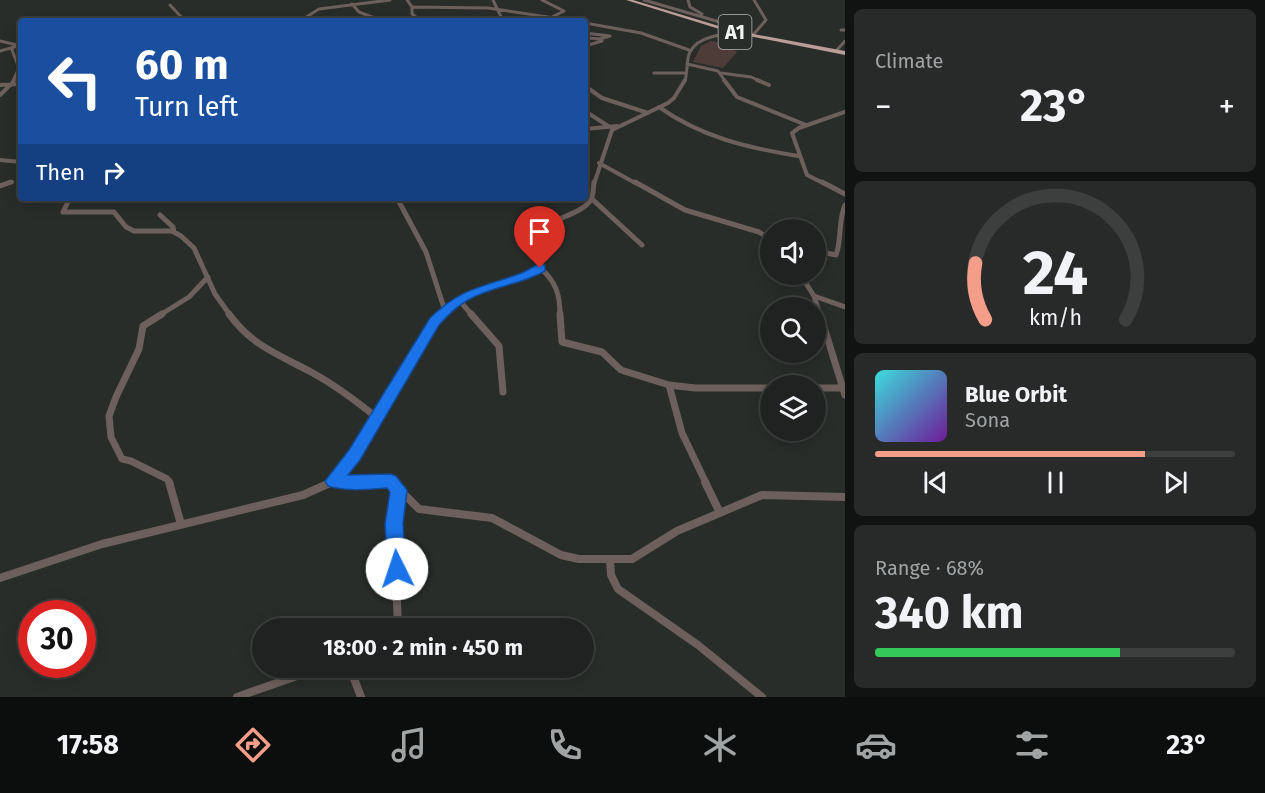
<!DOCTYPE html>
<html lang="en">
<head>
<meta charset="utf-8">
<style>
	:root { --surface:#1f2220; --page:#272a29; --text:#f1f3f6; --muted:#a1a4a5; --line:#3c3f3e; --accent:#f49e8a }
	body { margin:0; font-family:"Fira Sans",sans-serif; background:var(--page); color:var(--text); height:100vh; display:flex; flex-direction:column; font-size:22px; white-space:nowrap }
	* { box-sizing:border-box; margin:0 }
	p { font-size:20px; color:var(--muted) }
	.icon { flex:none; width:33px; height:33px; fill:none; stroke:currentColor; stroke-width:2; stroke-linecap:round; stroke-linejoin:round }
	.map { position:relative; flex:1; overflow:hidden }
	.details { display:flex; flex-direction:column; gap:9px; padding:9px; background:#111312; width:420px }
	.details>* { flex:none }
	.hud { position:absolute; left:18px; top:18px; width:570px; height:183px; border-radius:6px; box-shadow:0 3px 15px #0003,0 0 0 2px var(--line); background:#1a4fa0; color:#fff; overflow:hidden }
	.fabs { position:absolute; left:760px; top:219px; display:grid; gap:12px }
	.fabs a { display:grid; place-items:center; width:66px; height:66px; border-radius:50%; background:var(--surface); box-shadow:0 3px 15px #0003,0 0 0 2px var(--line); font-size:30px }
	.speed { position:absolute; left:18px; top:600px; display:flex; gap:12px; font-size:30px; font-weight:700; text-align:center }
	.speed>* { display:grid; place-content:center; width:78px; height:78px; border-radius:50%; background:var(--surface); box-shadow:0 3px 15px #0003,0 0 0 2px var(--line); line-height:1 }
	.speed .limit { border:9px solid #d22; background:#fff; color:#111 }
	.pin { position:absolute; display:grid; place-items:center; width:51px; height:51px; color:#fff; margin:-62px -26px; border-radius:50% 50% 50% 0; rotate:-45deg; box-shadow:0 0 6px #0007 }
	.pin .icon { rotate:45deg }
	.me { position:absolute; width:66px; margin:-33px; rotate:356deg; stroke-linejoin:round; filter:drop-shadow(0 0 4px #0008) }
	.turn { display:flex; align-items:center; gap:21px; height:126px; padding:0 18px; font-size:27px }
	.turn .icon { width:78px; height:78px; stroke-width:2.5 }
	.turn b { display:block; font-size:42px; line-height:51px }
	.then { display:flex; align-items:center; height:57px; padding:0 18px; background:#0003; gap:12px; font-size:22px }
	.big { font-size:45px; font-weight:700; line-height:1.1 }
	.details .card { flex:1; display:flex; flex-direction:column; justify-content:center; gap:9px; min-width:0; padding:0 21px; border-radius:9px; background:var(--page) }
	.details .dial { align-items:center; gap:0 }
	.dial svg { height:156px; overflow:visible; fill:none; stroke:var(--line); stroke-width:7; stroke-linecap:round; text-anchor:middle }
	.dial text { fill:var(--text); stroke:none }
	.song { display:flex; align-items:center; gap:18px }
	.cover { width:72px; height:72px; border-radius:9px; background:linear-gradient(135deg,hsl(180 70% 55%),hsl(280 70% 35%)) }
	.played { height:6px; border-radius:3px; background:linear-gradient(90deg,var(--accent) 75%,var(--line) 75%) }
	.keys { display:flex; justify-content:space-around; direction:ltr }
	.heat { display:flex; justify-content:space-between; align-items:center; font-size:33px; direction:ltr }
	.charge { height:9px; border-radius:4px; background:linear-gradient(90deg,#34c759 68%,var(--line) 0) }
	.trip { position:absolute; left:252px; top:618px; width:342px; height:60px; border-radius:30px; background:var(--surface); box-shadow:0 3px 15px #0003,0 0 0 2px var(--line); font-weight:700; line-height:60px; text-align:center }
	.tab-bar { display:flex; height:96px; justify-content:space-around; align-items:center; background:#0c0e0d; color:var(--muted) }
	.tab-bar .icon { width:42px; height:42px }
	.tab-bar .selected { color:var(--accent) }
	.tab-bar b { font-size:27px; color:var(--text) }
	main { display:flex; flex:1; min-height:0 }
	.map>svg:first-child { display:block }
	.green { fill:#4d3c38 }
	.lines { fill:none; stroke-linecap:round; stroke-linejoin:round }
	.minor-far4 { stroke:#6d605c; stroke-width:3 }
	.minor-far3 { stroke:#6d605c; stroke-width:4 }
	.minor-far2 { stroke:#6d605c; stroke-width:5 }
	.minor-far1 { stroke:#6d605c; stroke-width:7 }
	.minor { stroke:#6d605c; stroke-width:8 }
	.trunk { fill:#ba9d96; fill-rule:evenodd }
	.route { fill:#1a73e8; stroke:#114b97; stroke-width:1.5 }
	.labels { text-anchor:middle; stroke-width:6; stroke-linejoin:round; paint-order:stroke }
	.shield { fill:#292d2a; stroke:#b6b9b7; stroke-width:1.5 }
	.shield-label { font-size:20px; font-weight:bold; fill:#f2f5f3 }
</style>
</head>
<body>
<main>
<div class="map">
<svg width="845" height="697" viewBox="0 0 845 697">
	<rect width="100%" height="100%" fill="#292d2a"/>
	<!-- green -->
	<path class="green" d="M711,41L722,43L737,52L723,68L693,62L701,46Z"/>
	<g class="lines">
		<!-- minor-far4 -->
		<path class="minor-far4" d="M407,0L412,7L488,8L574,21
			M493,0L503,21
			M542,0L564,11L552,17
			M644,0L730,25L731,31
			M688,0L690,7L702,14
			M352,4L359,12L382,21
			M170,5L185,21
			M412,7V14L421,21
			M300,21L319,9L390,0
			M585,23L641,33L689,50
			M841,30H845
			M585,33L610,36L600,39L589,38
			M753,35L766,20L754,0
			M0,41L17,45
			M585,46L602,41
			M0,51L21,45
			M836,51L845,41
			M687,64L718,71L725,81
			M654,73H686
			M721,73L751,77L760,81
			M13,81L19,68L12,50L14,47
			M685,81C687,73 687,66 688,58C692,37 719,35 736,32"/>
		<!-- minor-far3 -->
		<path class="minor-far3" d="M724,80L737,97L806,125
			M757,80L769,85
			M0,85L21,84
			M11,85L14,80
			M585,86L602,98L648,113
			M0,95L10,85
			M659,107C701,137 748,148 798,156
			M585,111L608,126
			M585,129L617,126
			M0,160L21,162
			M599,163L637,184
			M6,184L12,182
			M594,184L612,130L668,103L674,98L685,80
			M825,184L807,175L792,133L799,128L845,112"/>
		<!-- minor-far2 -->
		<path class="minor-far2" d="M635,182L685,210L759,232L771,240
			M822,182L845,194
			M0,186L11,182
			M70,198L63,212H114L126,227L134,231H172L181,236L194,248L215,294L230,315
			M397,198L426,252L445,311
			M592,199L642,245
			M160,215L173,227L174,232
			M816,251L836,255C842,239 838,221 845,205
			M540,268C556,281 560,295 560,315
			M800,274L814,296L820,315
			M814,296L845,307
			M459,300L472,315
			M160,315L189,297L208,277
			M440,315C468,289 501,285 536,272L541,264L533,233C548,220 580,215 590,201C594,196 593,188 594,182"/>
		<!-- minor-far1 -->
		<path class="minor-far1" d="M162,314L143,326L139,349L116,397L109,416L111,437L122,459L131,461L167,479L170,483
			M229,314C252,346 278,354 311,372C335,385 355,400 376,417
			M471,314L499,346L503,392
			M560,314L562,342L602,352L621,370L669,385L682,433L706,483
			M820,314L845,395
			M669,385L695,388H771
			M816,388H842
			M334,481H391L393,483
			M330,483L351,460L415,348L442,314"/>
		<!-- minor -->
		<path class="minor" d="M169,482L181,524
			M349,482H367
			M392,482L419,509L492,518L561,555L579,559H632L677,531L762,495L845,497
			M705,482L720,513
			M610,559L611,575L618,589L698,645L762,697
			M0,578L102,544L303,495L332,482
			M398,628L394,524L399,490
			M350,668L361,697
			M237,697L320,668"/>
		<!-- trunk -->
		<path class="trunk" d="M626,0H633L732,30L845,51V55L729,32Z"/>
	</g>
	<!-- route -->
	<path class="route" d="M540,264L545,265V271C521,285 492,286 468,300C457,306 448,315 439,325L360,460L348,475L391,474L396,476L407,490L403,524L406,569L404,575L397,578L391,575L388,569L385,524L390,492L387,488C368,489 346,492 328,486L325,481L349,450L430,318C461,288 480,288 519,274C526,272 533,266 540,264Z"/>
	<g class="labels">
		<!-- shield labels -->
		<rect class="shield" x="718.5" y="15" width="33" height="34" rx="4.5"/>
		<g class="shield-label">
			<text x="735" y="39">A1</text>
		</g>
	</g>
</svg>
<div class="fabs">
<a><svg class="icon" aria-label="sound" viewBox="0 0 24 24"><path d="M4 9h4l5-4v14l-5-4H4zM17 9q2 3 0 6"/></svg></a>
<a><svg class="icon" aria-label="search" viewBox="0 0 24 24"><circle cx="10" cy="10" r="6"/><path d="M15 15l6 6"/></svg></a>
<a><svg class="icon" aria-label="layers" viewBox="0 0 24 24"><path d="M12 4l9 5-9 5-9-5zM3 14l9 5 9-5"/></svg></a>
</div>
<div class="speed"><div class="limit">30</div></div>
<div class="pin" style="left:540px;top:268px;background:#d93025"><svg class="icon" aria-label="arrive" viewBox="0 0 24 24"><path d="M6 21V4h12l-3 4 3 4H6"/></svg></div>
<svg class="me" style="left:397px;top:569px" viewBox="-20 -20 40 40"><circle r="19" fill="#fff"/><path d="M0-13L10 11 0 6-10 11z" fill="#1a73e8"/></svg>
<div class="trip">18:00 · 2 min · 450 m</div>
<div class="hud">
<div class="turn"><svg class="icon" aria-label="left" viewBox="0 0 24 24"><path d="M17 20v-9H6M10 6l-5 5 5 5"/></svg><div><b>60 m</b>Turn left</div></div>
<div class="then">Then<svg class="icon" aria-label="right" viewBox="0 0 24 24"><path d="M7 20v-9h11M14 6l5 5-5 5"/></svg></div>
</div>
</div>
<section class="details">
<div class="card"><p>Climate</p>
<div class="heat"><a>−</a><b class="big">23°</b><a>+</a></div>
</div>
<div class="card dial"><svg viewBox="0 0 100 80">
<path d="M14 69A42 42 0 1 1 86 69"/>
<path d="M14 69A42 42 0 0 1 9 40" stroke="#f49e8a"/>
<text x="50" y="56" font-size="32" font-weight="700">24</text>
<text x="50" y="72" font-size="11">km/h</text>
</svg></div>
<div class="card">
<div class="song"><i class="cover"></i><div><b>Blue Orbit</b><p>Sona</p></div></div>
<div class="played"></div>
<div class="keys"><svg class="icon" aria-label="previous" viewBox="0 0 24 24"><path d="M18 5L8 12l10 7zM5 5v14"/></svg><svg class="icon" aria-label="pause" viewBox="0 0 24 24"><path d="M8 5v14M16 5v14"/></svg><svg class="icon" aria-label="next" viewBox="0 0 24 24"><path d="M6 5l10 7-10 7zM19 5v14"/></svg></div>
</div>
<div class="card"><p>Range · 68%</p><b class="big">340 km</b><div class="charge"></div></div>
</section>
</main>
<nav class="tab-bar">
<b>17:58</b>
<svg class="icon selected" aria-label="directions" viewBox="0 0 24 24"><path d="M12 3l9 9-9 9-9-9zM9 14v-3h6M13 9l2 2-2 2"/></svg>
<svg class="icon" aria-label="music" viewBox="0 0 24 24"><path d="M9 18V5l10-2v13"/><circle cx="6" cy="18" r="3"/><circle cx="16" cy="16" r="3"/></svg>
<svg class="icon" aria-label="phone" viewBox="0 0 24 24"><path d="M5 4h4l2 5-3 2q2 4 5 5l2-3 5 2v4C11 20 4 13 5 4z"/></svg>
<svg class="icon" aria-label="climate" viewBox="0 0 24 24"><path d="M12 3v18M4 7l16 10M4 17L20 7"/></svg>
<svg class="icon" aria-label="car" viewBox="0 0 24 24"><path d="M5 17H2v-5l4-1 3-4h7l3 4 3 1v5h-3M9 17h6M6 11h13"/><circle cx="7" cy="17" r="2"/><circle cx="17" cy="17" r="2"/></svg>
<svg class="icon" aria-label="filters" viewBox="0 0 24 24"><path d="M4 7h16M4 17h16"/><circle cx="9" cy="7" r="2"/><circle cx="15" cy="17" r="2"/></svg>
<b>23°</b>
</nav>
</body>
</html>
